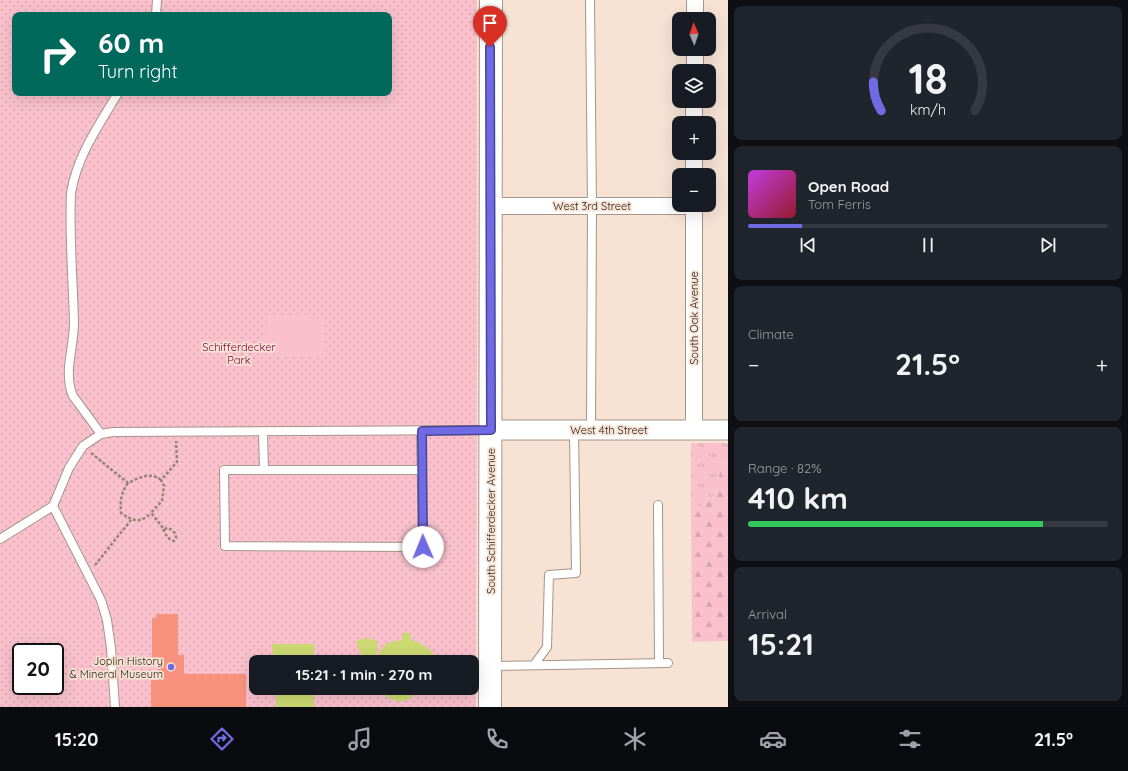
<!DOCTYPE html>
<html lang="en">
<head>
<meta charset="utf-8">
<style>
	:root { --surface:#171b24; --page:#20242c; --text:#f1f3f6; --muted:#9ea1a6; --line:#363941; --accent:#716ae5 }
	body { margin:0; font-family:Quicksand,sans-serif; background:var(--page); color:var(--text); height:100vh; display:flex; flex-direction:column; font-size:15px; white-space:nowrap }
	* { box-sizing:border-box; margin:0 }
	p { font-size:13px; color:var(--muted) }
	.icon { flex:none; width:22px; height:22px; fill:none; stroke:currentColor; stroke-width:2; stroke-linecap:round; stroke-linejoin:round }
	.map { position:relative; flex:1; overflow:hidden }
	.drawer { display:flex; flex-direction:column; gap:6px; padding:6px; background:#0d0f14; width:400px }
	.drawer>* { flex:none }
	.guide { position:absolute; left:12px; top:12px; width:380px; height:84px; border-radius:8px; box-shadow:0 4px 16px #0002; background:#00695c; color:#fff; overflow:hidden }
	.needle { width:26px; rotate:358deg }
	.controls { position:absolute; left:672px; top:12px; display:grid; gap:8px }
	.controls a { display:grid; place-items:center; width:44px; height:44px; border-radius:8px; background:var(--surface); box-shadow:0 4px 16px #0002; font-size:20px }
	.speed { position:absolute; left:12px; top:643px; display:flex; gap:8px; font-size:20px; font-weight:700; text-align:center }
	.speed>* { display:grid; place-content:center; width:52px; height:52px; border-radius:50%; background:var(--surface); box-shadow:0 4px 16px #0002; line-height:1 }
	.speed .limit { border:2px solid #111; border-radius:6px; background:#fff; color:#111 }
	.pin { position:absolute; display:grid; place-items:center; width:34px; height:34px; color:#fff; margin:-41px -17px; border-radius:50% 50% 50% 0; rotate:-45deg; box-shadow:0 0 4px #0007 }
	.pin .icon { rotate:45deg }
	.me { position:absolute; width:44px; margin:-22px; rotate:359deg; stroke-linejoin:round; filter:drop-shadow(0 0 3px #0008) }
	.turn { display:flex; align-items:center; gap:14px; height:84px; padding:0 20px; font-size:18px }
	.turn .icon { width:52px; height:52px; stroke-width:2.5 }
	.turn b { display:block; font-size:28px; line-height:34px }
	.big { font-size:30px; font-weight:800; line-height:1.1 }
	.drawer .widget { flex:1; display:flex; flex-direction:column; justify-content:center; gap:6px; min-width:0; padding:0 14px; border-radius:8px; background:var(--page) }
	.drawer .dial { align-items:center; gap:0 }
	.dial svg { height:104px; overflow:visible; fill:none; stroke:var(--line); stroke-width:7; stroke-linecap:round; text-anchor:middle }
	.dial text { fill:var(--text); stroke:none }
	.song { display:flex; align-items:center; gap:12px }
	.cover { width:48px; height:48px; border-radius:6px; background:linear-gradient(135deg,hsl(290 70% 55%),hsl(350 70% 35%)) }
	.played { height:4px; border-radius:2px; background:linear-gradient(90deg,var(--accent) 15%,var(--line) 15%) }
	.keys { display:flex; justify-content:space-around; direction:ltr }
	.heat { display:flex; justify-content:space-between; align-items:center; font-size:22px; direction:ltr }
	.charge { height:6px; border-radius:3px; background:linear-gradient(90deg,#34c759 82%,var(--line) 0) }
	.trip { position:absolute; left:249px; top:655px; width:230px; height:40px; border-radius:8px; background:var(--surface); box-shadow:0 4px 16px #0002; font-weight:800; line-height:40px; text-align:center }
	.menu { display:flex; height:64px; justify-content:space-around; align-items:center; background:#090b0e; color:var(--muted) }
	.menu .icon { width:28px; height:28px }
	.menu .current { color:var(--accent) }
	.menu b { font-size:18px; color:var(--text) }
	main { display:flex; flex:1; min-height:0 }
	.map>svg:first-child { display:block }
	.grass { fill:url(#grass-tufts) }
	.forest { fill:url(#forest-firs) }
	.park { fill:url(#park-dots); fill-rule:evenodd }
	.pitch { fill:#fac1cd }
	.water { fill:#ccd871 }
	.building { fill:#f9927d }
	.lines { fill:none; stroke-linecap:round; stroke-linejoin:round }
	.service-casing { stroke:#a79587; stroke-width:10 }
	.minor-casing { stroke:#a79587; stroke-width:18 }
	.tertiary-casing { stroke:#a79587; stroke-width:21 }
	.secondary-casing { stroke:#a79587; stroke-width:24 }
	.path { stroke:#918479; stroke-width:2.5; stroke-dasharray:3 2; stroke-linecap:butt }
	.service { stroke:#fff; stroke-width:8 }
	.minor { stroke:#fff; stroke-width:16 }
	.tertiary { stroke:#fff; stroke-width:19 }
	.secondary { stroke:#fff; stroke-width:22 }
	.route-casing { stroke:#494595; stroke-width:10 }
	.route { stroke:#716ae5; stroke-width:7 }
	.poi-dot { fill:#716ae5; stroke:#f6e3d4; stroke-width:1.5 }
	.labels { text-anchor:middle; stroke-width:3.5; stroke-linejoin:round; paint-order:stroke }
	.street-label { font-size:11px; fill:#251e18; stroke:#f6e3d4 }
	.park-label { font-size:11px; fill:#83003a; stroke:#f6e3d4 }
	.poi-label { font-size:11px; fill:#251e18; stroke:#f6e3d4; text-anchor:end }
</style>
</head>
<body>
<main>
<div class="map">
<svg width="728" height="707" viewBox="0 0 728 707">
	<defs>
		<pattern id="grass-tufts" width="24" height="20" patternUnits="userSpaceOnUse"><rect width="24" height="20" fill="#fac1cd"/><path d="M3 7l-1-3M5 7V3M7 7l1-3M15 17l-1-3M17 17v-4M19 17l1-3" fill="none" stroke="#d6a5af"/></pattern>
		<pattern id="forest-firs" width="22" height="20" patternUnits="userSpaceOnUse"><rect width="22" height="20" fill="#fac1cd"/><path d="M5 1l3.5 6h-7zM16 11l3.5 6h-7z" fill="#d6a5af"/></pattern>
		<pattern id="park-dots" width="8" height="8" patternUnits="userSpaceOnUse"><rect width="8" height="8" fill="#fac1cd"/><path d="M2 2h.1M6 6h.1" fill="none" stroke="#d6a5af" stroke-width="1.8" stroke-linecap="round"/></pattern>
	</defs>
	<rect width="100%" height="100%" fill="#f6e3d4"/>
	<!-- grass -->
	<path class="grass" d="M691,443H728V455L723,456L717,487L712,497L691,514Z"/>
	<!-- forest -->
	<path class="forest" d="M723,455H728V641L692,642L691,514L712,497L717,487Z"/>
	<!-- park -->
	<path class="park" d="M0,0H477V408L476,707H0ZM15,15H389V93H15ZM21,652H55V686H21ZM256,662H472V688H256Z"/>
	<!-- pitch -->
	<path class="pitch" d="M267,314L325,319L322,358L264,353Z"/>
	<!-- water -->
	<path class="water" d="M404,632L411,634L410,639C421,644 434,647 435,662H364L356,642C363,636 371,638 378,642L376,657C387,644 382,643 401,640Z
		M272,644H314V662H273Z
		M276,688H314V707H276Z
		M379,688H418C410,707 390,704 379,688Z"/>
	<!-- building -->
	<path class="building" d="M156,614H178V655H184V674H246V707H151V680H158V660H152V618H156Z"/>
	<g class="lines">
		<!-- service casing -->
		<g class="service-casing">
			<path id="service" d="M590,0L592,206L591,430
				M156,15L157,0
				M421,431L423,547L225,546L224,470H422
				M263,432L264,470
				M101,434L73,396C63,373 74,347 74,323C73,280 69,236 71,193C77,156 99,125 118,93
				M658,505L659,663
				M53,506L101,600L107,620L111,648L115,707
				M0,539L53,506L69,468L83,446L101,434L113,432L490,430
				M534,665L547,647L549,575L576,573L574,430
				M491,666L668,663"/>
		</g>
		<!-- minor casing -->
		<g class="minor-casing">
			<path id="minor" d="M695,19V0
				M695,71V49
				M694,123V101
				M694,175V153
				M490,206H694
				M694,430V205"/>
		</g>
		<!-- tertiary casing -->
		<g class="tertiary-casing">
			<path id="tertiary" d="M491,430H728"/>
		</g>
		<!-- secondary casing -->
		<g class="secondary-casing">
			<path id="secondary" d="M490,707L491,0"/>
		</g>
		<!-- path -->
		<path class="path" d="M91,453L128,483C139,478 150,471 161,480
			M128,483C121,493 120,501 121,513C133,521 140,524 151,513
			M164,529V532C167,536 169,540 174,541L176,537L175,533L169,528L164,529L151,513L162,501L164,486L161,480L177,462L176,441
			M95,565L131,520"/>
		<!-- service -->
		<use href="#service" class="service"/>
		<!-- minor -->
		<use href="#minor" class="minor"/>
		<!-- tertiary -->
		<use href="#tertiary" class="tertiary"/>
		<!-- secondary -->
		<use href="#secondary" class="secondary"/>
	</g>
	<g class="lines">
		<!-- route casing -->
		<g class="route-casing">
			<path id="route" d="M423,547L422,431L491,430L490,47"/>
		</g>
		<!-- route -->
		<use href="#route" class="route"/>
	</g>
	<!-- markers -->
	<circle class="poi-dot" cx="171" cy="667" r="4"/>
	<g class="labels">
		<!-- street labels -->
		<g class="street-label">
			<text x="592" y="210">West 3rd Street</text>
			<text transform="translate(694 318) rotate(-90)" y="4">South Oak Avenue</text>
			<text x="609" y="434">West 4th Street</text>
			<text transform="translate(491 521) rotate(-90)" y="4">South Schifferdecker Avenue</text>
		</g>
		<!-- park labels -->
		<g class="park-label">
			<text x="239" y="351">Schifferdecker<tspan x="239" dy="13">Park</tspan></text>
		</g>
		<!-- poi labels -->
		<g class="poi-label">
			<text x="163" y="665">Joplin History<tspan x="163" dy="13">&amp; Mineral Museum</tspan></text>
		</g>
	</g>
</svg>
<div class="controls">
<a><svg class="needle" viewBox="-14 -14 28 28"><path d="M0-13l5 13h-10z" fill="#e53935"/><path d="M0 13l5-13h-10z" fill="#9ea1a6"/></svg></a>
<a><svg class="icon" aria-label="layers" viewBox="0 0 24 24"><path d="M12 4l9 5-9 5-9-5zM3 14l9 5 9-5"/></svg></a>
<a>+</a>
<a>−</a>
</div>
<div class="speed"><div class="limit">20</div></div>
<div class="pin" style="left:490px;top:47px;background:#d93025"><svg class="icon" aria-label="arrive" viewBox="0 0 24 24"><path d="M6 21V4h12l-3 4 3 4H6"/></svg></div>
<svg class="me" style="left:423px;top:547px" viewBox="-20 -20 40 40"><circle r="19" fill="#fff"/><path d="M0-13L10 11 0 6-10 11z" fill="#716ae5"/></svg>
<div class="trip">15:21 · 1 min · 270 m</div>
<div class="guide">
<div class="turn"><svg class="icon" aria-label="right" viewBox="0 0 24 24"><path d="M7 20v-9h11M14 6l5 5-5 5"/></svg><div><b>60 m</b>Turn right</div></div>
</div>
</div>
<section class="drawer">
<div class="widget dial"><svg viewBox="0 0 100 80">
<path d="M14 69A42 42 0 1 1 86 69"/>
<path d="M14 69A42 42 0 0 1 8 47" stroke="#716ae5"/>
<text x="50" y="56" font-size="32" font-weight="700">18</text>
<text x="50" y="72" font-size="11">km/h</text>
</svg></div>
<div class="widget">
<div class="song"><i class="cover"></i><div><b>Open Road</b><p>Tom Ferris</p></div></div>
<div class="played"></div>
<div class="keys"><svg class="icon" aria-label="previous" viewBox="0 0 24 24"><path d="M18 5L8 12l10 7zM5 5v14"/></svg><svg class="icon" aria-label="pause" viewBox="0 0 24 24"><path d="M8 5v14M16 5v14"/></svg><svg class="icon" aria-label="next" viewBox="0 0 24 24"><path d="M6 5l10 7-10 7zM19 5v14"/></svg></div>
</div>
<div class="widget"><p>Climate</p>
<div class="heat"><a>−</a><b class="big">21.5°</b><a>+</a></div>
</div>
<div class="widget"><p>Range · 82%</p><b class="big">410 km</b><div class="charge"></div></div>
<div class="widget"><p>Arrival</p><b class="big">15:21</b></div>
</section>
</main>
<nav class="menu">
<b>15:20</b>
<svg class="icon current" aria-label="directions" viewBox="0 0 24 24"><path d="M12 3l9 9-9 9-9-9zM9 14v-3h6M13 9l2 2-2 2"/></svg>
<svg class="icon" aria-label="music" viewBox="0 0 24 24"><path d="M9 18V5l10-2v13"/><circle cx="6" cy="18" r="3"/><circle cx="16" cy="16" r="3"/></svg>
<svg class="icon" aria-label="phone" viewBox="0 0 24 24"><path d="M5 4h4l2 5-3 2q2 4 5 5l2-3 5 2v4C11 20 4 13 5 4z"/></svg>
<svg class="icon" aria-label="climate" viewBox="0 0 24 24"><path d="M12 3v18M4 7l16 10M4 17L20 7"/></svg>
<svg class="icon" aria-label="car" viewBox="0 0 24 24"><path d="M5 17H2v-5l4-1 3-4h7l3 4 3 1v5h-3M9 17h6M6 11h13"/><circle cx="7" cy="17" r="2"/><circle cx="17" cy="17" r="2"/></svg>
<svg class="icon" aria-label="filters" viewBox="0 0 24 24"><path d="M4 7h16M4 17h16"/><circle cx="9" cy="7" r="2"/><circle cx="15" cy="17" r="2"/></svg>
<b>21.5°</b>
</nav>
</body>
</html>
